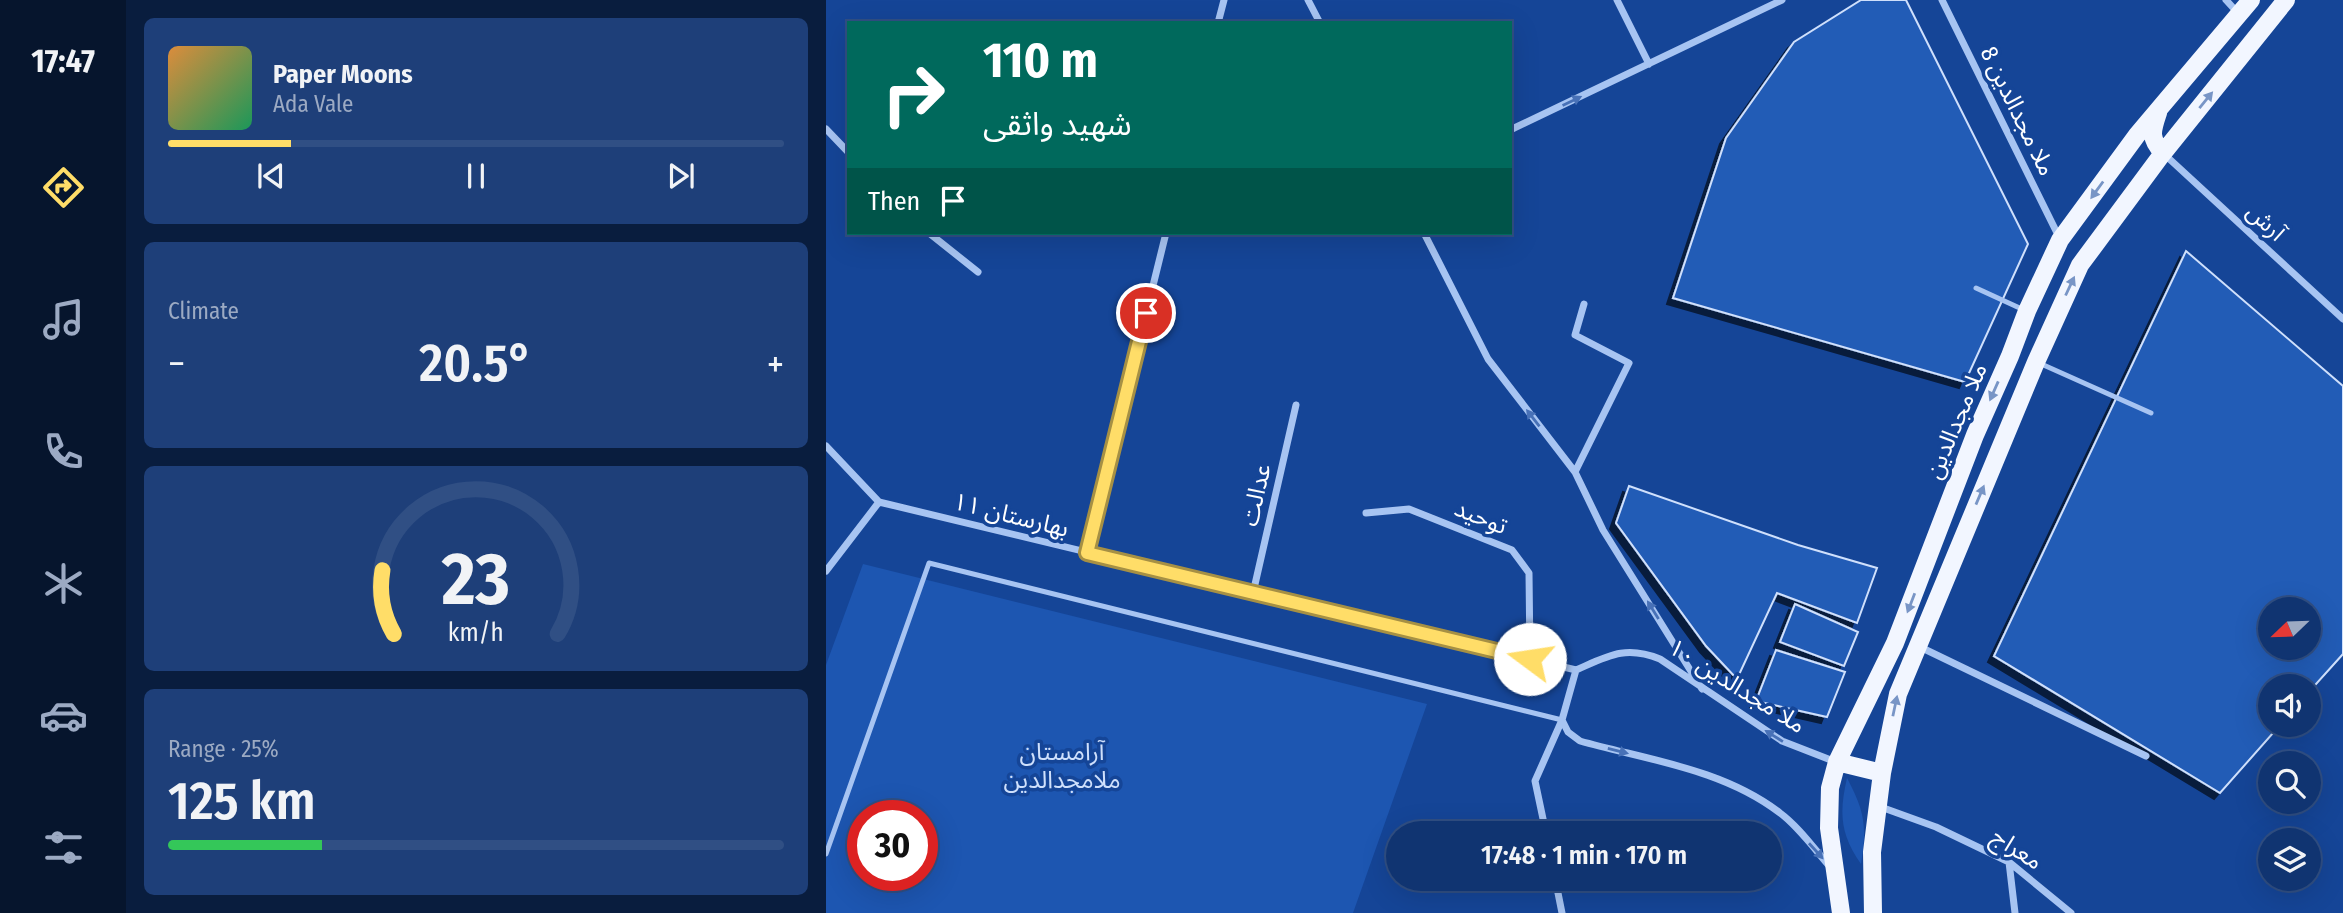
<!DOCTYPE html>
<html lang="en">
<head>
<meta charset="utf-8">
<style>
	:root { --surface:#103471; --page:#1e3f79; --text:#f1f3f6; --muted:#9caac3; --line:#304f84; --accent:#ffdd68 }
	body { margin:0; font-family:"Fira Sans Condensed","Noto Sans Arabic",sans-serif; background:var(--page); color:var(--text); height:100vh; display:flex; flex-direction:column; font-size:26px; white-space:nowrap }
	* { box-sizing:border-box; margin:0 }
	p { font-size:23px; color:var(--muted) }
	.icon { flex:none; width:38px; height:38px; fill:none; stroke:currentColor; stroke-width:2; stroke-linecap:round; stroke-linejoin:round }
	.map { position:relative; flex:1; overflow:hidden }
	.sheet { display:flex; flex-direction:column; gap:18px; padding:18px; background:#091d3e; width:700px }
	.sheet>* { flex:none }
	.guide { position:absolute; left:21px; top:21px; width:665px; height:214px; border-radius:0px; box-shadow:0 7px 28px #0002,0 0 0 2px var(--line); background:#00695c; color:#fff; overflow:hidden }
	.needle { width:46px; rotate:247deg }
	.fabs { position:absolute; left:1432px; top:597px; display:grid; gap:14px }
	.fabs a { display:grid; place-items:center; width:63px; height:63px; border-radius:50%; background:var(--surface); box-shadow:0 7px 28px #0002,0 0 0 2px var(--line); font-size:35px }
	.speed { position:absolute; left:21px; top:800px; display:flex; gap:14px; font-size:35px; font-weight:700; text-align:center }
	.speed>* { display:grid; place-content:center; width:91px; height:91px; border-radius:50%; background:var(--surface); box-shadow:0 7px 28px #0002,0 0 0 2px var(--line); line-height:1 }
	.speed .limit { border:10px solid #d22; background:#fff; color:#111 }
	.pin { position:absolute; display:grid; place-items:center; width:60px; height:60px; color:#fff; margin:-30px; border:4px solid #fff; border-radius:50%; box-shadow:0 2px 7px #0007 }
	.me { position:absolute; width:77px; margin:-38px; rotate:284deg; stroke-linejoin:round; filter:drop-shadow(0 0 5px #0008) }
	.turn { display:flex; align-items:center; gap:24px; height:147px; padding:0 21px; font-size:32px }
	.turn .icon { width:91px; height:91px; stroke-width:2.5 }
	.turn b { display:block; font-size:49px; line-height:60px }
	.then { display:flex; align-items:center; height:66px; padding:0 21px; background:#0003; gap:14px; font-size:26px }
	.big { font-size:52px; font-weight:600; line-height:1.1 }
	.sheet .widget { flex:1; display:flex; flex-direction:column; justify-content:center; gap:10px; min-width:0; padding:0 24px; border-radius:10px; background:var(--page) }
	.sheet .dial { align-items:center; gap:0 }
	.dial svg { height:182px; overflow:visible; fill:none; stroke:var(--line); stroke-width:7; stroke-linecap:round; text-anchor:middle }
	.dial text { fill:var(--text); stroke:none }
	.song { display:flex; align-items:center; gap:21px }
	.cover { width:84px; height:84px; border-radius:10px; background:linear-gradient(135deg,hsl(30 70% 55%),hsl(150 70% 35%)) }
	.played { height:7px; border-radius:4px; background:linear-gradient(90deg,var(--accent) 20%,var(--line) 20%) }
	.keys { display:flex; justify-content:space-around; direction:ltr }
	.heat { display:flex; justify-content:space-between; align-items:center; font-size:38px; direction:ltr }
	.charge { height:10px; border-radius:5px; background:linear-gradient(90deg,#34c759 25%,var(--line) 0) }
	.trip { position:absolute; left:560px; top:821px; width:396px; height:70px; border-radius:35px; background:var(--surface); box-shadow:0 7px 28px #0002,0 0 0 2px var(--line); font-weight:600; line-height:70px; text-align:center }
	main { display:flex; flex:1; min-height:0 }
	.menu { display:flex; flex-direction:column; width:126px; justify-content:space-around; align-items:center; background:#06152d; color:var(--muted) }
	.menu .icon { width:49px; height:49px }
	.menu .active { color:var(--accent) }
	.menu b { font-size:32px; color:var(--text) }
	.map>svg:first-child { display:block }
	.green { fill:#1d56b1; fill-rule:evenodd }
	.building { fill:#235bb6; stroke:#cfe0fc; stroke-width:2; fill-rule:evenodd; filter:url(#shadow) }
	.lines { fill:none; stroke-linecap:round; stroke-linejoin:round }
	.lane { stroke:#a7c4f2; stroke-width:5 }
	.street { stroke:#a7c4f2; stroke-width:7 }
	.primary { stroke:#f2f6ff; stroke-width:18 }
	.oneway { fill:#7895c6 }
	.oneway2 { fill:#4871b7 }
	.route-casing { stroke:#a69044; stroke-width:18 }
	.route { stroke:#ffdd68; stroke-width:12 }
	.labels { text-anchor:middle; stroke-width:7; stroke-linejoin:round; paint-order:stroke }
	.street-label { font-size:24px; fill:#fff; stroke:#154597 }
	.park-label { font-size:24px; fill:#cfe0fc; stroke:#154597 }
</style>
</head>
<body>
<main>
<nav class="menu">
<b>17:47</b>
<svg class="icon active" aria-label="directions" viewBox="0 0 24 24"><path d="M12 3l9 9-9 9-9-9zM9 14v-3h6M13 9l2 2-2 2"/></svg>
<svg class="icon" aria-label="music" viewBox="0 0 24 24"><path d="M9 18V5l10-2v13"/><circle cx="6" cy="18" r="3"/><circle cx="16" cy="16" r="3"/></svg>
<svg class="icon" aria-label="phone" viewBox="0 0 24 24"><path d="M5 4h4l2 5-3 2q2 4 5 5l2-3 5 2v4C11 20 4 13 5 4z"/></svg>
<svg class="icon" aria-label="climate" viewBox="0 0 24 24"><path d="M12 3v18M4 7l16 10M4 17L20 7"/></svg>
<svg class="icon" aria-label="car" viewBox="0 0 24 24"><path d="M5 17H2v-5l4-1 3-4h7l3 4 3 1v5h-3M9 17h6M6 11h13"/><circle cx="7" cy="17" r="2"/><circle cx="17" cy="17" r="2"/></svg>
<svg class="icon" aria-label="filters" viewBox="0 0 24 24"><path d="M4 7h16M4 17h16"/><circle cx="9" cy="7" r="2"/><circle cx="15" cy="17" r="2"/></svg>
</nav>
<section class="sheet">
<div class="widget">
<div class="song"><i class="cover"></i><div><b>Paper Moons</b><p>Ada Vale</p></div></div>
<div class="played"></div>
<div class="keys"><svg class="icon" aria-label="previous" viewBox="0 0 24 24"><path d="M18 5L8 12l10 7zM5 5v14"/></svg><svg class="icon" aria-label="pause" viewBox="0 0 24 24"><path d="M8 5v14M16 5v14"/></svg><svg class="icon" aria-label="next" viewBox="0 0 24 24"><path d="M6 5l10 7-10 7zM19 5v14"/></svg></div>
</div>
<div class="widget"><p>Climate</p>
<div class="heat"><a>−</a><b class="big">20.5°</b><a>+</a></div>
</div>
<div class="widget dial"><svg viewBox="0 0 100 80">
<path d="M14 69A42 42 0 1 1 86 69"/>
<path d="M14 69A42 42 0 0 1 9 41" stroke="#ffdd68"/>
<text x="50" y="56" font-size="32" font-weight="700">23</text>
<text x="50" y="72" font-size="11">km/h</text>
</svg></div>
<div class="widget"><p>Range · 25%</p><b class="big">125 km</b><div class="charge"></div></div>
</section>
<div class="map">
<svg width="1517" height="913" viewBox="0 0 1517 913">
	<defs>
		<filter id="shadow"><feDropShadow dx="-6" dy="6" stdDeviation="0" flood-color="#0009"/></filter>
	</defs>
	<rect width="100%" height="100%" fill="#154597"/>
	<!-- green -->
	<path class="green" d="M37,564L601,704L527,913H0V665ZM37,816H96V875H37Z
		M1021,778C1039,812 1041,826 1035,864C1014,834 1013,813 1021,778Z"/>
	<!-- building -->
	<path class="building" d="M1035,0H1080L1202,244L1139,382L847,298L900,138L968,42Z
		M1360,251L1517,386V654L1482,693V686H1444V724H1455L1394,793L1168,656ZM1444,609H1482V648H1444Z
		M803,486L972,545L1051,568L1031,623L951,593L911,679L880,646L790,523Z
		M969,604L1032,632L1018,666L954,642Z
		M950,650L1019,672L1001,717L930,701Z"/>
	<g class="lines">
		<!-- lane -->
		<path class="lane" d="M1150,288L1198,310
			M1213,363L1325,413
			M0,854L103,563L736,720"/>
		<!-- street -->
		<path class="street" d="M482,0L494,23
			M791,0L823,64
			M1116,0L1234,239
			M1400,0L1411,12
			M392,23L398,0
			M0,129L23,153
			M684,130L956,0
			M1338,154L1517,319
			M103,233L152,272
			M598,233L662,359L749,472L777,530L876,689
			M0,446L53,502L750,670
			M749,472L803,363L749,335L758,304
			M540,513L583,509L686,550L703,573L704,659
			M261,553L340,233
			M0,571L53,502
			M427,593L470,405
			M1092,646L1320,756
			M750,670C782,656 799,645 834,659L956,741L1010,762
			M736,720L742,732L754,741C822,760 897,769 954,813C973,827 989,850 1005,868
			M1052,806L1110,827L1183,862L1245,913
			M720,833L709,781L736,720L750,670
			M1183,862L1189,913
			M729,878L736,913"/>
		<!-- primary -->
		<path class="primary" d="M1332,113C1326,131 1323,138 1337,153
			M1011,762L1056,773
			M1015,913L1003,828L1004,788L1011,762L1069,643L1149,435L1184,356L1201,311L1234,240L1311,135L1425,0
			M1047,913L1046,852L1056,773L1072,694L1210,362L1254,265L1337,153L1460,0"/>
	</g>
	<!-- one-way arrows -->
	<defs><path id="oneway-solid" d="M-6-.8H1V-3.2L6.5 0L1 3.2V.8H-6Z" transform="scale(1.75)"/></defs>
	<g class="oneway">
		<use href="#oneway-solid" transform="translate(1380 100) rotate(-51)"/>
		<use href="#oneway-solid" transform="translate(1271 190) rotate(126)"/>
		<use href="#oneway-solid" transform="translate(1244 286) rotate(-65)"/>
		<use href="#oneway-solid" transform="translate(1168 391) rotate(114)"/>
		<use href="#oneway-solid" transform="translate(1154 495) rotate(-67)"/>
		<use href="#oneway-solid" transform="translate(1085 603) rotate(111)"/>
		<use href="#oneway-solid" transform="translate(1069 706) rotate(-78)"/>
	</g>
	<g class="oneway2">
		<use href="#oneway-solid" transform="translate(746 101) rotate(-26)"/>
		<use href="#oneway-solid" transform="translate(707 418) rotate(-128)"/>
		<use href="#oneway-solid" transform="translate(827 610) rotate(-122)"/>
		<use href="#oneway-solid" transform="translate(948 736) rotate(-148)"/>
		<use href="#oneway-solid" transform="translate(792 751) rotate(14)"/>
		<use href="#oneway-solid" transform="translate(990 851) rotate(48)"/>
	</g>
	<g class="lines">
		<!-- route casing -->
		<g class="route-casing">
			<path id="route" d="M320,313L261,553L704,659"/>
		</g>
		<!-- route -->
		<use href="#route" class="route"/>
	</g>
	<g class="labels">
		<!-- street labels -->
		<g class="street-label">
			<text transform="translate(1192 111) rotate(64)" y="8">ملا مجدالدین 8</text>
			<text transform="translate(1440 222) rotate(43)" y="8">آرش</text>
			<text transform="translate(1130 421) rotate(-67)" y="8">ملا مجدالدین</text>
			<text transform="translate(430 495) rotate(-77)" y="8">عدالت</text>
			<text transform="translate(185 515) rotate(14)" y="8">بهارستان ۱۱</text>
			<text transform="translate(655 517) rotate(22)" y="8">توحید</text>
			<text transform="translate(911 686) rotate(32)" y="8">ملا مجدالدین ١٠</text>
			<text transform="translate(1191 849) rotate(33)" y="8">معراج</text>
		</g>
		<!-- park labels -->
		<g class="park-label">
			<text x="236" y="760">آرامستان<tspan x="236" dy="28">ملامجدالدین</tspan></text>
		</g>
	</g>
</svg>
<div class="fabs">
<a><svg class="needle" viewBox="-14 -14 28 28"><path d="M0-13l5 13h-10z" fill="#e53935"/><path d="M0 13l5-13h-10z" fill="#9caac3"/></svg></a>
<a><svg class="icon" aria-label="sound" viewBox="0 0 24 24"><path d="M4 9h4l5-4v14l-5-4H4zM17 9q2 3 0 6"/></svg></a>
<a><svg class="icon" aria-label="search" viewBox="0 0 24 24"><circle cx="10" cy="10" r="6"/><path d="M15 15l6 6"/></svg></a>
<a><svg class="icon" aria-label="layers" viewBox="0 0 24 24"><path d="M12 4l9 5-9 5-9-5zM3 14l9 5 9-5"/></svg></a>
</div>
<div class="speed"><div class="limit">30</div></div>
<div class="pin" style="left:320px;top:313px;background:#d93025"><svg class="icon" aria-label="arrive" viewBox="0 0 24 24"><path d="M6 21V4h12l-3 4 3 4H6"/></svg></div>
<svg class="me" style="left:704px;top:659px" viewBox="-20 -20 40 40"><circle r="19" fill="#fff"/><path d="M0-13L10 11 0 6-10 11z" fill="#ffdd68"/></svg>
<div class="trip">17:48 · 1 min · 170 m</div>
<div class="guide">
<div class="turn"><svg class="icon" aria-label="right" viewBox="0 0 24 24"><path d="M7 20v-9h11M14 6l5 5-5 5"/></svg><div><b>110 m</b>شهید واثقی</div></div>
<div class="then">Then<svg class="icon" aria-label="arrive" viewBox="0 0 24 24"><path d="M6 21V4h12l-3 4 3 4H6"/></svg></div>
</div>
</div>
</main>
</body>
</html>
